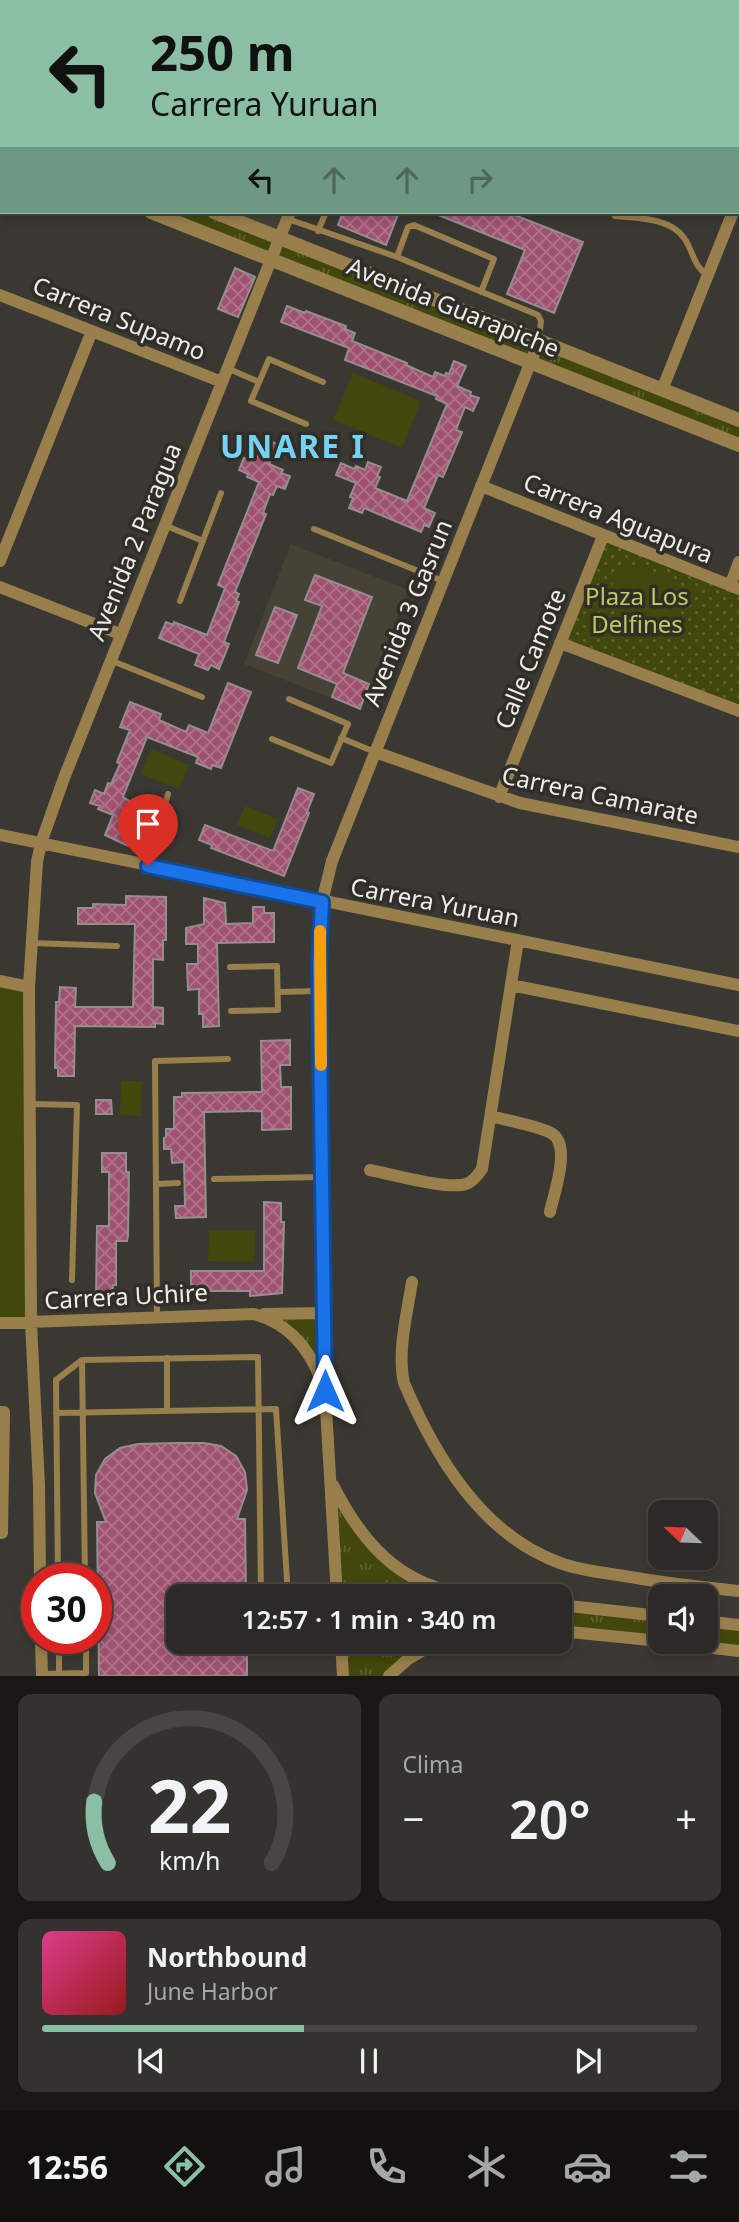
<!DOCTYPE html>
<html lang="es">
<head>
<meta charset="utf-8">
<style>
	:root { --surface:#2c2a26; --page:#34322e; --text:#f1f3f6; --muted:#a6a7a7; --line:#484643; --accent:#8abfa5 }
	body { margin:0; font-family:"Noto Sans",sans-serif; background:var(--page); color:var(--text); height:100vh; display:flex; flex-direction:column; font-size:26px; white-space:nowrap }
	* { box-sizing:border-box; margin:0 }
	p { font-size:23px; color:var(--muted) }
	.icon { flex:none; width:38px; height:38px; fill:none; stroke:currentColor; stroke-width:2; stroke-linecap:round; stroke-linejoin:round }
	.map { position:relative; height:1676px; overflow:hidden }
	.sheet { display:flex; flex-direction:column; gap:18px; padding:18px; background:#181715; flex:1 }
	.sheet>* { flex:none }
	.banner { position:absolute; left:0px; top:0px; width:740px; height:214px; box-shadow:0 4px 10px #0003,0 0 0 2px var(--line); background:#8abfa5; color:#111; overflow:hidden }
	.needle { width:46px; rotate:293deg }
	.fabs { position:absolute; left:648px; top:1500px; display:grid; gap:14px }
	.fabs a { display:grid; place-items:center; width:70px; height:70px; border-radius:14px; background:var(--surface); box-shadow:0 4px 10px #0003,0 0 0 2px var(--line); font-size:35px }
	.speed { position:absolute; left:21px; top:1563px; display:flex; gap:14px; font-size:35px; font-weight:700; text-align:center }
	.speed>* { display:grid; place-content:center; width:91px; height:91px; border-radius:50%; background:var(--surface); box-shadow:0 4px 10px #0003,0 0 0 2px var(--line); line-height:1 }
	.speed .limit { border:10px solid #d22; background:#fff; color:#111 }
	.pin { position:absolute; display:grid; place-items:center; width:60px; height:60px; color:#fff; margin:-72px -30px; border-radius:50% 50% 50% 0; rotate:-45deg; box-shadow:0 0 7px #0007 }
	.pin .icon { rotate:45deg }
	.me { position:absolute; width:77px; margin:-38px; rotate:0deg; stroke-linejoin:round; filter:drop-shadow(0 0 5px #0008) }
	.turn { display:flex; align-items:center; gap:24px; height:147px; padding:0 35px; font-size:32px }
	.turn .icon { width:91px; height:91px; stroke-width:2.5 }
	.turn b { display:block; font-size:49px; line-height:60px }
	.lanes { display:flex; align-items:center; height:66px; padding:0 35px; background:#0003; justify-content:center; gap:35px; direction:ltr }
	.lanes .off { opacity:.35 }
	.big { font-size:52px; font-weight:600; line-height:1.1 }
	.sheet .tile { flex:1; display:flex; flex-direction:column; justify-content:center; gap:10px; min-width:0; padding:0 24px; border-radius:14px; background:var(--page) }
	.sheet .dial { align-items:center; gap:0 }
	.dial svg { height:182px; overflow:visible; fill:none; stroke:var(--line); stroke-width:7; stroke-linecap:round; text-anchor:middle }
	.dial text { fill:var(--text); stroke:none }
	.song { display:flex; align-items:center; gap:21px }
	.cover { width:84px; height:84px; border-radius:10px; background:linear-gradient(135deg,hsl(330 70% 55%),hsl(0 70% 35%)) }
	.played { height:7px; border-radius:4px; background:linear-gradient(90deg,var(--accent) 40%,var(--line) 40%) }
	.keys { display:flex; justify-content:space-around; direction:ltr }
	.heat { display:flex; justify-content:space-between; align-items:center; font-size:38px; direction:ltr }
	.sheet .tiles { flex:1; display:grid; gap:18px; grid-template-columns:1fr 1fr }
	.tile:last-child { grid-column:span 2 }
	.trip { position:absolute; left:166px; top:1584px; width:406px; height:70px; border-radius:14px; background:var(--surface); box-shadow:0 4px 10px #0003,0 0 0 2px var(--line); font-weight:600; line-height:70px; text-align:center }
	.tabs { display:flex; height:112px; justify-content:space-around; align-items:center; background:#12110f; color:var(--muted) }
	.tabs .icon { width:49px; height:49px }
	.tabs .current { color:var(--accent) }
	.tabs b { font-size:32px; color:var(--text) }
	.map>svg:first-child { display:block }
	.built { fill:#464236 }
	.grass { fill:url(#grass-tufts) }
	.park { fill:url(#park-dots) }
	.pitch { fill:#42470b }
	.building { fill:url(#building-cross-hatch); stroke:#968d90; stroke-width:2 }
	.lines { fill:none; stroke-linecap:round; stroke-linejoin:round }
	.service { stroke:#997f4c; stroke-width:6 }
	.minor { stroke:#997f4c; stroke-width:12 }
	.tertiary { stroke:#997f4c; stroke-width:14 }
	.route-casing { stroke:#114b97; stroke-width:18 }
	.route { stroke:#1a73e8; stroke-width:12 }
	.slow { stroke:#f59e0b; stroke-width:12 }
	.labels { text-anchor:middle; stroke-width:7; stroke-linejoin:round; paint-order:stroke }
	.street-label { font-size:24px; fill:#efede9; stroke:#302e28 }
	.park-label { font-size:24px; fill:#becb5b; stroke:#302e28 }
	.district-label { font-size:32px; font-weight:bold; letter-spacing:2px; fill:#75d2f3; stroke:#302e28 }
</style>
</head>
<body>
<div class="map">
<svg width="739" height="1676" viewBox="0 0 739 1676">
	<defs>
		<pattern id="grass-tufts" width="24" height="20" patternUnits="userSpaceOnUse" patternTransform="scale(1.75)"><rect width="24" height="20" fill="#42470b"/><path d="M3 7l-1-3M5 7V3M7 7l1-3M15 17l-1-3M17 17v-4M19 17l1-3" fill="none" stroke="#5e622f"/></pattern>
		<pattern id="park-dots" width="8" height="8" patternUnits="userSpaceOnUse" patternTransform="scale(1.75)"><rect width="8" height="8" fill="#42470b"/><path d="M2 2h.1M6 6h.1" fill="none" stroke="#5e622f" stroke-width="1.8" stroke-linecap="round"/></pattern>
		<pattern id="building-cross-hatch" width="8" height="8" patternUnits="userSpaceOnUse" patternTransform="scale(1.75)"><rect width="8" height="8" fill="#9e5270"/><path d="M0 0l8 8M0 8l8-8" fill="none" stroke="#b0748b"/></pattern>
	</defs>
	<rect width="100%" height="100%" fill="#3a3832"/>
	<!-- built -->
	<path class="built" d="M184,0H374L183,2Z
		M214,212H290L280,238Z
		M291,544L408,590L361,710L244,664Z"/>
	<!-- grass -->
	<path class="grass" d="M151,212H214L739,420V445Z
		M325,1313V1391L315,1364L267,1318Z
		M330,1477L354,1523L411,1576L488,1596H337Z
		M560,1605L660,1616V1641L560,1631Z
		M705,1621L739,1625V1651L705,1642Z
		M341,1642H437L389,1676H343Z"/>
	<!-- park -->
	<path class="park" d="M603,536L739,589V711L560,643Z"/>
	<!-- pitch -->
	<path class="pitch" d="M353,373L421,401L402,448L333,420Z
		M622,561L682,584L667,621L607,598Z
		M151,749L189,765L179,789L141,774Z
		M245,806L278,819L270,838L237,825Z
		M0,981L29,987L33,1321H0Z
		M121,1081H142L141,1116L120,1115Z
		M209,1230H255L254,1262L208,1261Z"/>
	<!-- building -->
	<path class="building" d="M343,212H399L386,245L338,225Z
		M431,212H507L583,242L554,313L507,294L525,250Z
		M235,268L255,277L238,317L218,309Z
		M287,306L305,313L306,311L346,326L345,329L355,333L352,341L407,363L406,365L433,377L435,372L445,376L446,373L449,374L454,361L466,366L457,386L471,392L470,395L479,398L473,411L465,407L456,430L462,432L443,477L438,475L424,508L435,513L429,527L424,525L421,532L364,508L362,513L349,508L353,498L350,497L356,483L336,475L341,463L354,469L356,466L365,470L368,462L381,467L377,476L380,477L375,488L407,501L447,404L436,399L437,396L345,360L349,348L281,322Z
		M265,439L277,444L269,464L283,470L281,473L290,476L285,489L277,486L273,495L270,494L263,513L266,514L235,592L239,594L236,601L239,602L224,642L229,644L219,669L211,665L208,670L195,665L199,654L159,638L166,622L173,625L174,622L207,635L225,588L218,585L259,482L247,477L248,474L239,470L244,458L253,461L257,451L260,452Z
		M315,575L372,597L343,673L369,684L360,709L332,697L337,684L298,668L322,606L305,600Z
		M275,607L297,615L278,663L256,655Z
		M228,683L251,692L221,768L212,765L211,769L196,763L198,757L147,737L123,797L141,808L131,836L134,837L130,847L105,835L113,815L98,809L100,806L90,803L95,790L104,794L108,783L111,784L120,764L117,762L130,730L120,727L130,702L161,714L159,720L186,732L189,725L208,733Z
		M298,788L314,794L307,812L309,813L284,876L211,848L212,845L199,840L205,825L273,851Z
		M126,896L166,897V940H163V960L153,959V1007L163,1008V1024L155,1023V1027L75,1026L74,1076H58V1068H55L56,1002H59L60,987L76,988L75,1007H133L135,924H78V908H93V904L126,905Z
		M204,898L225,903L226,924L253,923V907H264V913H274V942L217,943L219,1026L203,1027V1014H199V989L188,990L187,964H198V944H186V928L204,924Z
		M290,1040V1065H280L281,1087H291V1129L262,1130V1111L204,1112L206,1217L176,1218L175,1206H185L184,1162L172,1163L171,1149H164V1138L166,1137V1129H174V1097H182V1093L262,1092L261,1041Z
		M96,1100H111L112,1114H96Z
		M102,1153H126V1172H129L128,1236L127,1241H116V1285H113L112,1299H96L97,1226H109V1172H102Z
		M264,1202L281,1203V1222H284L282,1293L250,1296V1291H205V1288L191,1287V1271H264Z
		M177,1443H204L221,1446L236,1456L245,1472L247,1490L237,1519H245L246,1596H178V1642H247V1676H99L97,1522H106L95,1493L96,1475L105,1459L120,1448L138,1444Z"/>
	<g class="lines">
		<!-- service -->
		<path class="service" d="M615,216C642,219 677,217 689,247C695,259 696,267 707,275
			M288,219L397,257L538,315L541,321L539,339
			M318,231L326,212
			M397,257L408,227L414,225L494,259L481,292
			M227,368L259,382
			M306,424L251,401L269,359L323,382
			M164,525L203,541
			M314,529L443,581
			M180,601L221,493
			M110,660L202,697
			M341,738L375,752
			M272,739L331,763L348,724L289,699
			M148,866L168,794
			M32,943L117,946
			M230,967L277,966L278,1010L231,1011
			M278,992L320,991
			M31,1104L77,1105L72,1280
			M214,1179L323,1177
			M156,1184L178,1183
			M157,1317L155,1061L228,1059
			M167,1358V1411
			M82,1360L85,1578
			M56,1413L276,1409L288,1596
			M58,1578L56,1380L82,1360L258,1357L261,1596
			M59,1638V1674
			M42,1674L86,1673V1638"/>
		<!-- minor -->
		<path class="minor" d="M572,0V2
			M32,2V0
			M183,2L184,0
			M373,2L374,0
			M0,5H2
			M738,80H739
			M738,198L739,197
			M0,295L222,382
			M662,390L733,212
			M481,486L739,589
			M0,561L92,331
			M730,586L739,562
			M0,587L120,634
			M560,643L739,711
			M375,752L520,803L739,847
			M499,797L603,536
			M0,835L739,985
			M0,981L29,987
			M511,985L739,1031
			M491,1116C508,1121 536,1125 551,1133C572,1144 554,1193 550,1212
			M370,1170C392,1174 447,1190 466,1184C473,1182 478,1175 482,1169L518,940
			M412,1282C407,1314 397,1352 404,1383C435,1456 482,1535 560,1563C579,1570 598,1572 618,1575C658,1582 698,1587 739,1591
			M264,1314L325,1313
			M0,1323L254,1314C288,1323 309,1348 321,1380
			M0,1412H4L2,1533H0
			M333,1485C357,1533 390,1576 445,1590C459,1593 473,1594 488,1596
			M40,1578L39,1485L31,1323L29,987L37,862L41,843L64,778L290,212
			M337,1596L325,1391L319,965L322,902L332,861L539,341
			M560,1605L660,1616
			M705,1621L739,1625
			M560,1631L660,1641
			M41,1638L42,1676
			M341,1642L343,1676
			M661,1642L739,1651
			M389,1676L408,1659L437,1642"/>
		<!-- tertiary -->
		<path class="tertiary" d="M0,137H2
			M0,162H2
			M151,212L739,445
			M214,212L739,420"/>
	</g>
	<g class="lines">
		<!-- route casing -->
		<g class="route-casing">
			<path id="route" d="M148,866L322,902L319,965L325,1391"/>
		</g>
		<!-- route -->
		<use href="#route" class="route"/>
		<!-- slow -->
		<path class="slow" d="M320,931L321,1065"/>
	</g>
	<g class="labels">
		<!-- street labels -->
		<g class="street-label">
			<text transform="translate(453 308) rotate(22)" y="8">Avenida Guarapiche</text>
			<text transform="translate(119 319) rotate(22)" y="8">Carrera Supamo</text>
			<text transform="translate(618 519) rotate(22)" y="8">Carrera Aguapura</text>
			<text transform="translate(135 542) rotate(-68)" y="8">Avenida 2 Paragua</text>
			<text transform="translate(408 613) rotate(-68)" y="8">Avenida 3 Gasrun</text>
			<text transform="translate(531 659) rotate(-68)" y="8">Calle Camote</text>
			<text transform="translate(600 796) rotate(12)" y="8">Carrera Camarate</text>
			<text transform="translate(435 903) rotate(11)" y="8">Carrera Yuruan</text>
			<text transform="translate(126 1297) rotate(-3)" y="8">Carrera Uchire</text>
		</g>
		<!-- park labels -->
		<g class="park-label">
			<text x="637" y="605">Plaza Los<tspan x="637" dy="28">Delfines</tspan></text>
		</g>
		<!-- district labels -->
		<g class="district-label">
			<text x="293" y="458">UNARE I</text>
		</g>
	</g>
</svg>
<div class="fabs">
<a><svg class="needle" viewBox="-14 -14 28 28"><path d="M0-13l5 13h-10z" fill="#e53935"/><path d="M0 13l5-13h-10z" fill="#a6a7a7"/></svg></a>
<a><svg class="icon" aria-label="sound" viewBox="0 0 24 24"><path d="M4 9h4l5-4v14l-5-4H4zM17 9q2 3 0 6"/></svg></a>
</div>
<div class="speed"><div class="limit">30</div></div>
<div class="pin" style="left:148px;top:866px;background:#d93025"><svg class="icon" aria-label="arrive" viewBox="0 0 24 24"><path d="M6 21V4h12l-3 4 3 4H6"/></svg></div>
<svg class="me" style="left:325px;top:1391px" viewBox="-20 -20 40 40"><path d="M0-17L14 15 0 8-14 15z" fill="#1a73e8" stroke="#fff" stroke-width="4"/></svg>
<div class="trip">12:57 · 1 min · 340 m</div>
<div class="banner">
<div class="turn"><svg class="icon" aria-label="left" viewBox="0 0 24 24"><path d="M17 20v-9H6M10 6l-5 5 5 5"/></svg><div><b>250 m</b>Carrera Yuruan</div></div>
<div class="lanes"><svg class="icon" aria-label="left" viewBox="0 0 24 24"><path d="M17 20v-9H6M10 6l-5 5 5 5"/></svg><svg class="icon off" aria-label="ahead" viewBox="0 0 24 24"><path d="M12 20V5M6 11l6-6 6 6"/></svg><svg class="icon off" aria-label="ahead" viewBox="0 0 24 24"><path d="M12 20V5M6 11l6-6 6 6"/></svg><svg class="icon off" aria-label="right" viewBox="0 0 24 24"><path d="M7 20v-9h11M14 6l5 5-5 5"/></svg></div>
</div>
</div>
<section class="sheet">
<div class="tiles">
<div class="tile dial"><svg viewBox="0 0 100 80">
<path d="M14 69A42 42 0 1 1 86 69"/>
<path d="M14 69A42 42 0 0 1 8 42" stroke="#8abfa5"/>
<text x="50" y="56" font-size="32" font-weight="700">22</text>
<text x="50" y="72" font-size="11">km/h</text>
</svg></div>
<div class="tile"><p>Clima</p>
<div class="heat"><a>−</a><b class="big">20°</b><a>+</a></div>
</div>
<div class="tile">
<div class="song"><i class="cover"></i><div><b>Northbound</b><p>June Harbor</p></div></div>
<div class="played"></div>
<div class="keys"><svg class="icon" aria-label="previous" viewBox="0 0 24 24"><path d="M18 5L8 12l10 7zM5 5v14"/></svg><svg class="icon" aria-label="pause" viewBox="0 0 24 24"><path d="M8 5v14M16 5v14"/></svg><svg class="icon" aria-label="next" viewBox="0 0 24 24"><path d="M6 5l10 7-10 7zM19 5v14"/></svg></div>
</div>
</div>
</section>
<nav class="tabs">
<b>12:56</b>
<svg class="icon current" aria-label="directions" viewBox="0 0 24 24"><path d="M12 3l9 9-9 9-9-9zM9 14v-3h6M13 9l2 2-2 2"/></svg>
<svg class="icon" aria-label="music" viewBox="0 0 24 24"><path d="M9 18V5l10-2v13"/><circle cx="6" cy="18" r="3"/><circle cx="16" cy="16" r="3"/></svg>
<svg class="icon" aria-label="phone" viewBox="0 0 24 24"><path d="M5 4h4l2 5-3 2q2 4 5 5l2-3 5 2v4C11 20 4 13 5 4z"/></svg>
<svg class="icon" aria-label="climate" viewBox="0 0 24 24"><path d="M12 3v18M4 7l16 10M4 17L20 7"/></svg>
<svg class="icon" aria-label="car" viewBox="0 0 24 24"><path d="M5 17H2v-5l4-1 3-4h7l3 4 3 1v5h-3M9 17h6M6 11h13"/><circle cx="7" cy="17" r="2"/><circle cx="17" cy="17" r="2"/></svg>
<svg class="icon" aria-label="filters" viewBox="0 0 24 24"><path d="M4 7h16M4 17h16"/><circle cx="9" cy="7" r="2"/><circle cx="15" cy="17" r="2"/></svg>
</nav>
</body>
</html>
